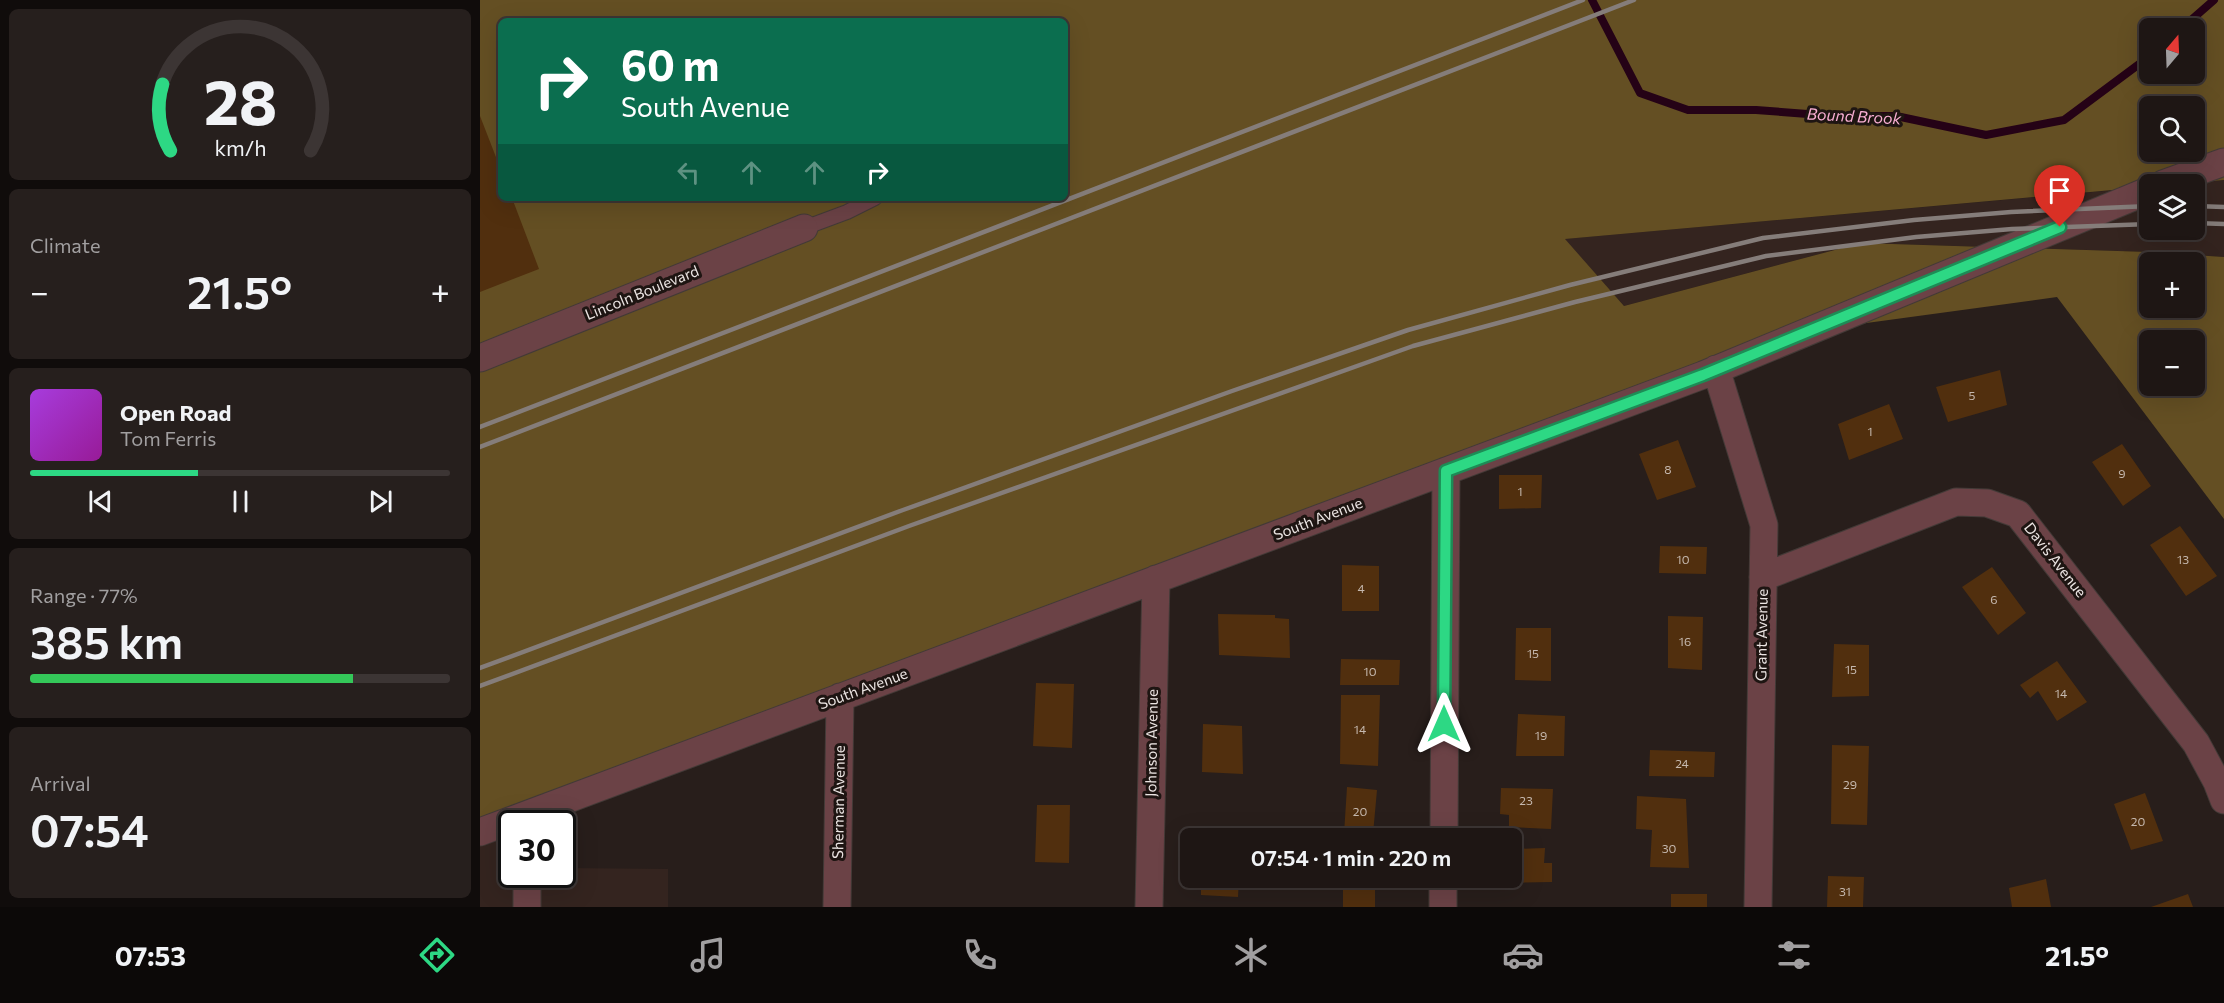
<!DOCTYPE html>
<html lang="en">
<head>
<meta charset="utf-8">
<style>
	:root { --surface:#1e1614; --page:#261f1d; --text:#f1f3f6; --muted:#a19fa0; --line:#3c3534; --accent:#2dd884 }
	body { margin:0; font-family:Commissioner,sans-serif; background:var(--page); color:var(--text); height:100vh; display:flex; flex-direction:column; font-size:22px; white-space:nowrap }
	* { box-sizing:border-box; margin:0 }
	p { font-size:20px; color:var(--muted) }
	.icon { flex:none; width:33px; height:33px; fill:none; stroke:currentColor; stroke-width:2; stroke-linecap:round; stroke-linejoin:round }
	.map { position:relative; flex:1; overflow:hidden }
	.sheet { display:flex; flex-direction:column; gap:9px; padding:9px; background:#100c0b; width:480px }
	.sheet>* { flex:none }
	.guide { position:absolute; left:18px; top:18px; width:570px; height:183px; border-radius:9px; box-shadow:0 6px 24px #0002,0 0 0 2px var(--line); background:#0b6e4f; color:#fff; overflow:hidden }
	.needle { width:39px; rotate:19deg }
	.tools { position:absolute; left:1659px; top:18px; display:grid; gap:12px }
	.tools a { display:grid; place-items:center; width:66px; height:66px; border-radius:9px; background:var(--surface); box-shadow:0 6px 24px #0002,0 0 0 2px var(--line); font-size:30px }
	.speed { position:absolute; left:18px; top:810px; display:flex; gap:12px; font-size:30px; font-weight:700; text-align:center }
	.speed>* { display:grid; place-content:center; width:78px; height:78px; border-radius:50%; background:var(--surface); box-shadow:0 6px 24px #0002,0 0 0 2px var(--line); line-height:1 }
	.speed .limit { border:3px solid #111; border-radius:9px; background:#fff; color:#111 }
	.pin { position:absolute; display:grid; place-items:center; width:51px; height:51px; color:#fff; margin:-62px -26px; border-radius:50% 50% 50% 0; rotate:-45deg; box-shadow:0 0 6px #0007 }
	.pin .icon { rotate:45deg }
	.me { position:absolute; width:66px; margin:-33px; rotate:0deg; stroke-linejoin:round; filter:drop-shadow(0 0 4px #0008) }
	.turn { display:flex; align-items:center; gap:21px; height:126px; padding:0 24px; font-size:27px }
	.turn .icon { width:78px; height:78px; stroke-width:2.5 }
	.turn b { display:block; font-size:42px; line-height:51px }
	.lanes { display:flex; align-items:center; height:57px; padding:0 24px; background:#0003; justify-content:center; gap:30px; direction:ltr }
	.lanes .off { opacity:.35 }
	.big { font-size:45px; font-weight:600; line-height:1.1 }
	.sheet .widget { flex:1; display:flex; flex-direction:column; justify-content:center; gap:9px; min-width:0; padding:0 21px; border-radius:9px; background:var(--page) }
	.sheet .dial { align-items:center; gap:0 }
	.dial svg { height:156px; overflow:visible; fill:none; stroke:var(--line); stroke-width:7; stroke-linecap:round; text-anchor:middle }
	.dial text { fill:var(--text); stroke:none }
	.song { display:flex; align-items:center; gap:18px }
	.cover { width:72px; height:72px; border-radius:9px; background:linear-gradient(135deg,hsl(280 70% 55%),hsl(300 70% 35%)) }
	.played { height:6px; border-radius:3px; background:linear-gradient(90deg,var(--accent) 40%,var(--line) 40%) }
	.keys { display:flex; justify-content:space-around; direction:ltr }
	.heat { display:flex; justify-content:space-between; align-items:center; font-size:33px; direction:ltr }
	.charge { height:9px; border-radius:4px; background:linear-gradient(90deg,#34c759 77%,var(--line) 0) }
	.trip { position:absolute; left:700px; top:828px; width:342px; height:60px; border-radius:9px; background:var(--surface); box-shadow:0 6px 24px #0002,0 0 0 2px var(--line); font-weight:600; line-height:60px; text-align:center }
	.tab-bar { display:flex; height:96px; justify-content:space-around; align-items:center; background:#0c0908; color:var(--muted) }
	.tab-bar .icon { width:42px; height:42px }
	.tab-bar .active { color:var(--accent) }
	.tab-bar b { font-size:27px; color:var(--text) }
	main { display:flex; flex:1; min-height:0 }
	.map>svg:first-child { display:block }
	.built { fill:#34241f }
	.forest { fill:#644f23; fill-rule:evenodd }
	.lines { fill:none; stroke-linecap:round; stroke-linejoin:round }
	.stream { stroke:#250216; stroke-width:8 }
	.building { fill:#512f0e }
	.service-casing { stroke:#433a37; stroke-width:16 }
	.minor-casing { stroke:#433a37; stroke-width:29 }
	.service { stroke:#6b4246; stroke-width:14 }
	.minor { stroke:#6b4246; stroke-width:27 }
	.rail { stroke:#857d7a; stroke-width:4.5 }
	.route-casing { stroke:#1d8c56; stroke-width:15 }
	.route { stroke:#2dd884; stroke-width:10 }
	.labels { text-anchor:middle; stroke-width:6; stroke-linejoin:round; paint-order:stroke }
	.number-label { font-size:12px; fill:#c5b8ae }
	.street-label { font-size:15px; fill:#ece5e3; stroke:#1e1512 }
	.water-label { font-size:16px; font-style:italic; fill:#f9afd3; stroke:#1e1512 }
</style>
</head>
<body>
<main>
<section class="sheet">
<div class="widget dial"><svg viewBox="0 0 100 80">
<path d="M14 69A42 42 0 1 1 86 69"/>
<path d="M14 69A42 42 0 0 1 10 35" stroke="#2dd884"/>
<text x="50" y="56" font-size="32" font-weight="700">28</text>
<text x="50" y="72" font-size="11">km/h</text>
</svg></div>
<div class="widget"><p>Climate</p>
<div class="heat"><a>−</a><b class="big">21.5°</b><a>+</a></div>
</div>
<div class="widget">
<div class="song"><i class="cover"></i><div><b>Open Road</b><p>Tom Ferris</p></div></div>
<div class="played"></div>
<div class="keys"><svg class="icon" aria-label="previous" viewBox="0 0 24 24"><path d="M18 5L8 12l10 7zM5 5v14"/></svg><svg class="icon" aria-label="pause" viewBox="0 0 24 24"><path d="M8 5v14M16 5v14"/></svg><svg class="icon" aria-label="next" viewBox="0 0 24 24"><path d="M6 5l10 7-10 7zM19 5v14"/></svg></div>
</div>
<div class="widget"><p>Range · 77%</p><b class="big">385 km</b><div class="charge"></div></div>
<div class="widget"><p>Arrival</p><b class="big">07:54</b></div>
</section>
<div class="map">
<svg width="1744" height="907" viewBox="0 0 1744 907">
	<rect width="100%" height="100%" fill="#281e1b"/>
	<!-- built -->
	<path class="built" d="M1744,180V257L1669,252L1381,243L1144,306L1084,239L1669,187L1670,230H1714V184H1698Z
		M31,829L32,874H82L83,868L188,869V907H0V841Z"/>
	<!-- forest -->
	<path class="forest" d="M0,0H1744V180L1085,239L1144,306L1381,243L1669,252L1744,257V519L1577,297L1313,333L0,841ZM21,21H585V198H21ZM1670,28H1714V74H1670ZM1670,106H1714V152H1670ZM1670,262H1714V308H1670ZM1670,340H1714V386H1670Z"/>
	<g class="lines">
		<!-- stream -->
		<path class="stream" d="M1112,0L1160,93L1208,110H1276L1354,116H1416L1506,135L1584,120L1670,56
			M1702,28L1734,0"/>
	</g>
	<!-- building -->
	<path class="building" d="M0,116L21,170V198H32L59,269L0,292Z
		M1520,370L1527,405L1468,422L1456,387Z
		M1409,404L1423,439L1369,460L1358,424Z
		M1198,440L1216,487L1177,500L1159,454Z
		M1642,444L1671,486L1643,506L1612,462Z
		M1019,475H1062L1061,508L1019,509Z
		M1700,526L1737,576L1706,596L1670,545Z
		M1180,546L1227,547L1226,574L1179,573Z
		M862,565L899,566V611H862Z
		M1512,567L1546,613L1518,635L1482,587Z
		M738,614L795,615V618L809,619L810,658L739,655Z
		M1188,616L1223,617L1222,670L1188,668Z
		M1036,628H1071V681L1035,680Z
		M1354,644L1389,645V696L1352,697Z
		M861,659L920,660L919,685H860Z
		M1577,661L1607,702L1577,721L1558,691L1550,698L1540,685Z
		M556,683L594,684L592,748L553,746Z
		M861,695H900L898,766L860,764Z
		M1038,714L1085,716L1084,756H1036Z
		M723,724L762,726L763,774L722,772Z
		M1352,745L1389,746L1387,825L1351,824Z
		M1170,750L1235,752L1234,777L1169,776Z
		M867,787L897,790L893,834H864Z
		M1021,788L1073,789L1071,829L1029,827V815L1020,814Z
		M1665,793L1683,841L1651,850L1634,804Z
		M1157,796L1206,799L1209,868L1170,867L1172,830L1156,829Z
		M557,805H590L589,863L555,862Z
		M722,832L761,833V838H722Z
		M1065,848L1064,863H1072V882L1020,883V878H1032V849Z
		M1348,876L1384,877L1383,907H1347Z
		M721,878H759L758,897L721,895Z
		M1566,879L1571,907H1532L1529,888Z
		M863,884H895V907H863Z
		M1191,894H1227V907H1191Z
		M1708,894L1713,907H1671Z"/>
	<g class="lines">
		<!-- service casing -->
		<g class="service-casing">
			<path id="service" d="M324,228L367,212L395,198"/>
		</g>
		<!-- minor casing -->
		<g class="minor-casing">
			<path id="minor" d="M1683,184L1744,162
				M0,358L324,228
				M1236,369L1284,525L1278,907
				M1283,577L1476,502L1507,503L1538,514L1716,743L1737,782L1744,800
				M0,832L1223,375L1670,190
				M964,838L966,471
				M47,907V874
				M357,907L360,697
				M669,907L676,579
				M963,907V878"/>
		</g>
		<!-- service -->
		<use href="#service" class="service"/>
		<!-- minor -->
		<use href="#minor" class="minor"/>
		<!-- rail -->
		<path class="rail" d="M1714,206L1744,207
			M1714,223L1744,224
			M0,427L1103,0
			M0,447L1154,0
			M0,668L423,510L752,391L928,330L1090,285L1283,238L1434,220L1531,212L1670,206
			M0,686L429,526L933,346L1095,302L1286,256L1436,237L1532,229L1670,224"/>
	</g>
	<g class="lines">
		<!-- route casing -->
		<g class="route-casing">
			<path id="route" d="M964,724L966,471L1223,375L1580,227"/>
		</g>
		<!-- route -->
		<use href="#route" class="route"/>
	</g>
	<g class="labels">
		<!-- number labels -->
		<g class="number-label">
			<text x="1492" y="400">5</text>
			<text x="1390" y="436">1</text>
			<text x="1188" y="474">8</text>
			<text x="1642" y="478">9</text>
			<text x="1040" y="496">1</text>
			<text x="1203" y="564">10</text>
			<text x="1703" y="564">13</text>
			<text x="881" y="593">4</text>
			<text x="1514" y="604">6</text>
			<text x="1205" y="646">16</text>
			<text x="1053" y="658">15</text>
			<text x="1371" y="674">15</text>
			<text x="890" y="676">10</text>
			<text x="1581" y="698">14</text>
			<text x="880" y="734">14</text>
			<text x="1061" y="740">19</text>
			<text x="1202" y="768">24</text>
			<text x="1370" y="789">29</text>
			<text x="1046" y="805">23</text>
			<text x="880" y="816">20</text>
			<text x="1658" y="826">20</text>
			<text x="1189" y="853">30</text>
			<text x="1365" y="896">31</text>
		</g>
		<!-- street labels -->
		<g class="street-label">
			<text transform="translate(162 293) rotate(-22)" y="5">Lincoln Boulevard</text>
			<text transform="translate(838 519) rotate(-21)" y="5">South Avenue</text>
			<text transform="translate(1575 560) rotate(52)" y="5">Davis Avenue</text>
			<text transform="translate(1282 635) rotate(-89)" y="5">Grant Avenue</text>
			<text transform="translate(383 689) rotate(-20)" y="5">South Avenue</text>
			<text transform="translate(672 743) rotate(-89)" y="5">Johnson Avenue</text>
			<text transform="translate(359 802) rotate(-89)" y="5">Sherman Avenue</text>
		</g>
		<!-- water labels -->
		<g class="water-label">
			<text transform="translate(1374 116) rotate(3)" y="6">Bound Brook</text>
		</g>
	</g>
</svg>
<div class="tools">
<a><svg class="needle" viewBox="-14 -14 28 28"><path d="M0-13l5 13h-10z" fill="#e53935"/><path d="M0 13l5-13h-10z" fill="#a19fa0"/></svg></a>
<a><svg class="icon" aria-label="search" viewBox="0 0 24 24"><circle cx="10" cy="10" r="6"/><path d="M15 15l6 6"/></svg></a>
<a><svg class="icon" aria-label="layers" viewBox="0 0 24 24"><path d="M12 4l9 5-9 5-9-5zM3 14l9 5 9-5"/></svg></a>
<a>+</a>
<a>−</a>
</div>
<div class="speed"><div class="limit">30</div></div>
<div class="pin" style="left:1580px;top:227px;background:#d93025"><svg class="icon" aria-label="arrive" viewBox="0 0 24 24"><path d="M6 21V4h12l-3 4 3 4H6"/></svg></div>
<svg class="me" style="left:964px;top:724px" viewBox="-20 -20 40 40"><path d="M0-17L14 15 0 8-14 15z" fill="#2dd884" stroke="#fff" stroke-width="4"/></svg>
<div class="trip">07:54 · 1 min · 220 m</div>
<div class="guide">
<div class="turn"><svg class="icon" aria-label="right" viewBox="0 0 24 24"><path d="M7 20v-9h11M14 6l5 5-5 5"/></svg><div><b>60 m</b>South Avenue</div></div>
<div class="lanes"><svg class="icon off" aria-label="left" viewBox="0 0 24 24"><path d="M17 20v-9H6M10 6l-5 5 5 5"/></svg><svg class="icon off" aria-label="ahead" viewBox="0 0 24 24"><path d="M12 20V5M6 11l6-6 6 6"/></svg><svg class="icon off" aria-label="ahead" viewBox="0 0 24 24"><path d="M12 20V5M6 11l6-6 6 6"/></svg><svg class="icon" aria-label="right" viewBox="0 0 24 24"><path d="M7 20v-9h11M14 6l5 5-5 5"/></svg></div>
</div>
</div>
</main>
<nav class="tab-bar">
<b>07:53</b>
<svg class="icon active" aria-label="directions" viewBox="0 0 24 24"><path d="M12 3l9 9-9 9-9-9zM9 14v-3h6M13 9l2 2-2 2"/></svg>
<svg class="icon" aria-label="music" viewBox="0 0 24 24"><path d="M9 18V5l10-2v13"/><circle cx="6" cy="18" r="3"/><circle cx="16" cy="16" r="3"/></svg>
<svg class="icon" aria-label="phone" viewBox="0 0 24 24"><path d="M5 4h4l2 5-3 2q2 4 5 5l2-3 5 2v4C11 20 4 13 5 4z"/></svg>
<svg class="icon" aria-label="climate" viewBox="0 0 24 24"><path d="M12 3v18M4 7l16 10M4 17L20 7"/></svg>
<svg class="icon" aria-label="car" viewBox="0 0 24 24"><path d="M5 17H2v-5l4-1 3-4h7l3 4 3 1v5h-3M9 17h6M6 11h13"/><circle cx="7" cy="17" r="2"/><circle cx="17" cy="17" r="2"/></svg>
<svg class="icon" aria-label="filters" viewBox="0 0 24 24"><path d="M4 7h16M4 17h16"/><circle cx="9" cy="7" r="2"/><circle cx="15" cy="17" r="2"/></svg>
<b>21.5°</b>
</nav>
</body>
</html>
